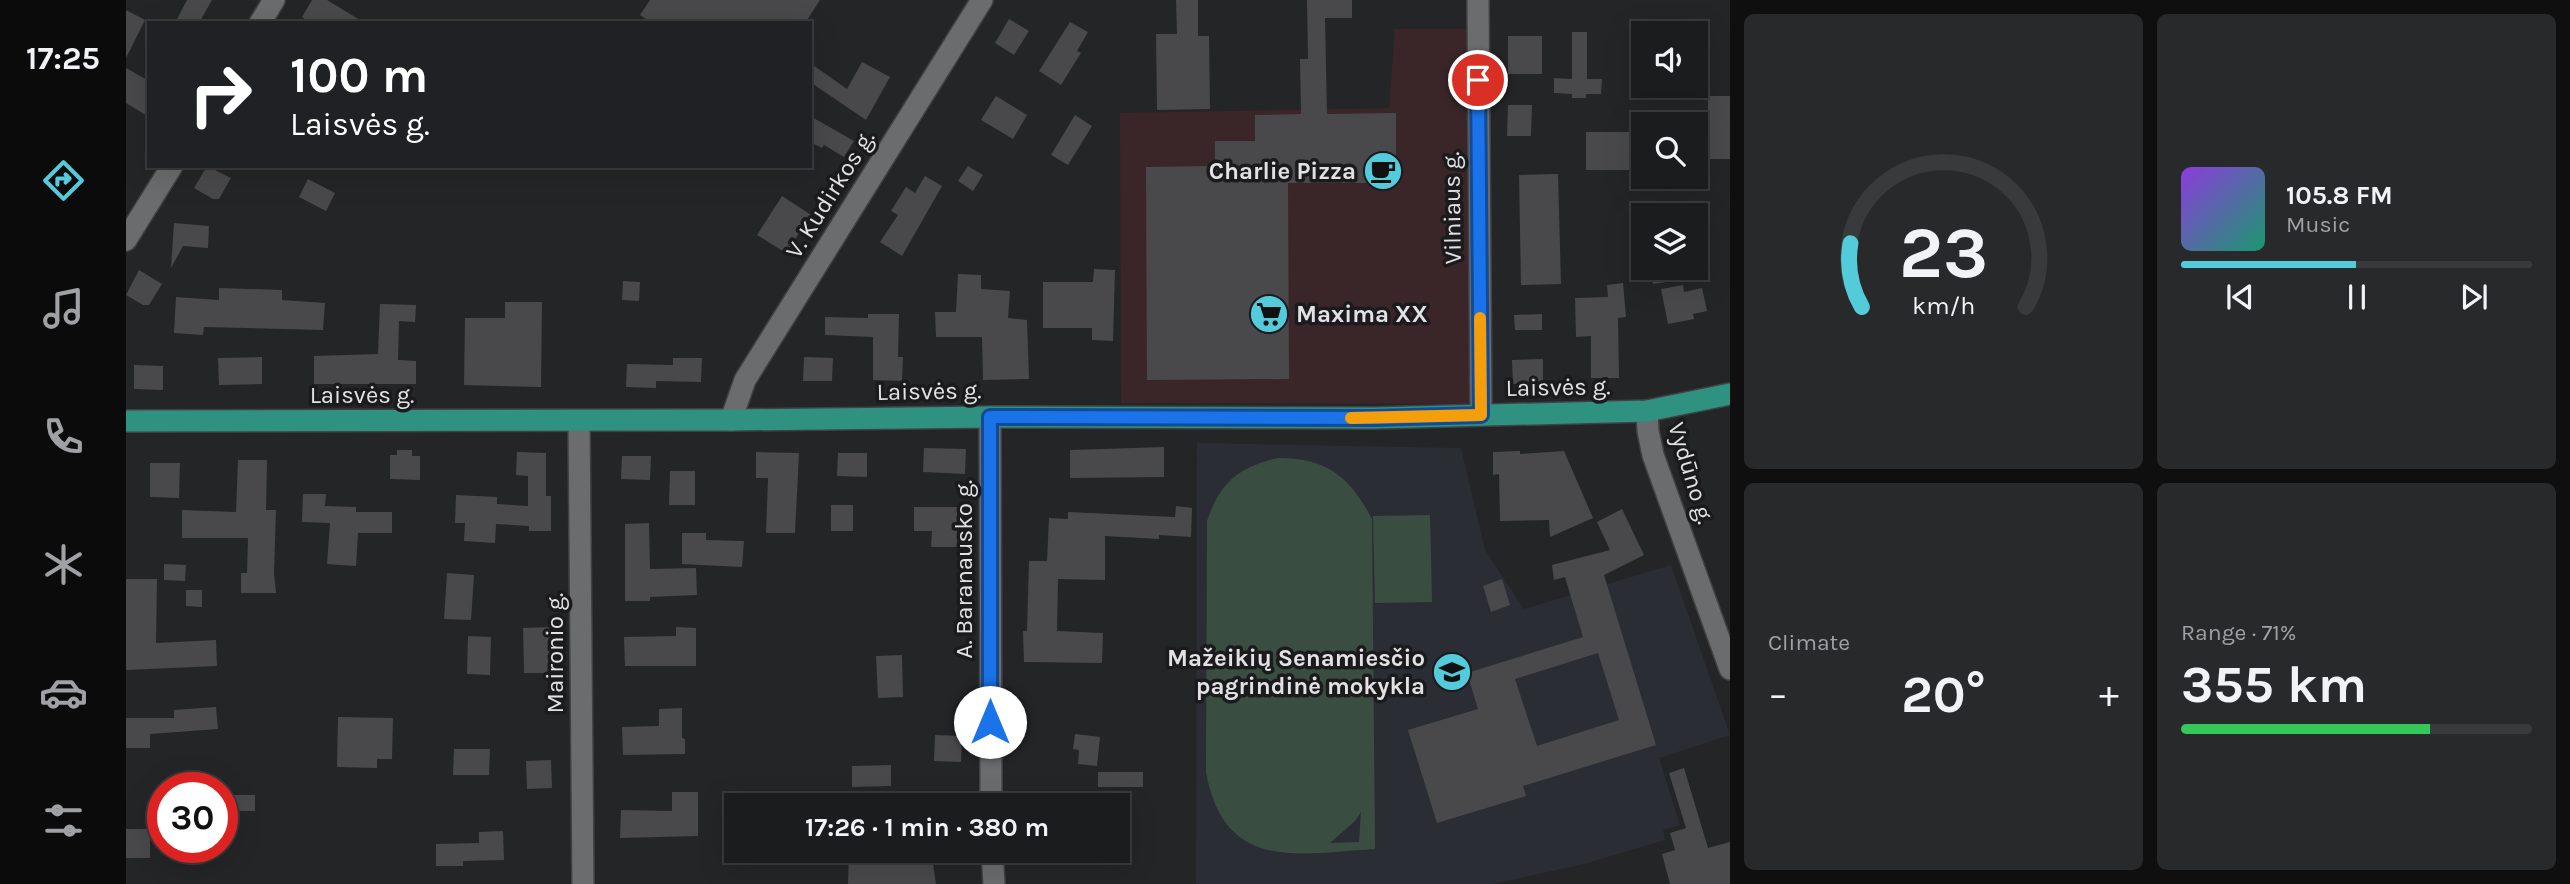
<!DOCTYPE html>
<html lang="en">
<head>
<meta charset="utf-8">
<style>
	:root { --surface:#1b1c1d; --page:#28292a; --text:#f1f3f6; --muted:#a0a1a4; --line:#393a3b; --accent:#53cbdb }
	body { margin:0; font-family:Karla,sans-serif; background:var(--page); color:var(--text); height:100vh; display:flex; flex-direction:column; font-size:26px; white-space:nowrap }
	* { box-sizing:border-box; margin:0 }
	p { font-size:23px; color:var(--muted) }
	.icon { flex:none; width:38px; height:38px; fill:none; stroke:currentColor; stroke-width:2; stroke-linecap:round; stroke-linejoin:round }
	.map { position:relative; flex:1; overflow:hidden }
	.sheet { display:flex; flex-direction:column; gap:14px; padding:14px; background:#0f0f10; width:840px }
	.sheet>* { flex:none }
	.banner { position:absolute; left:21px; top:21px; width:665px; height:147px; border-radius:0px; box-shadow:0 7px 28px #0002,0 0 0 2px var(--line); background:#202124; color:#fff; overflow:hidden }
	.controls { position:absolute; left:1505px; top:21px; display:grid; gap:14px }
	.controls a { display:grid; place-items:center; width:77px; height:77px; border-radius:0px; background:var(--surface); box-shadow:0 7px 28px #0002,0 0 0 2px var(--line); font-size:35px }
	.speed { position:absolute; left:21px; top:772px; display:flex; gap:14px; font-size:35px; font-weight:700; text-align:center }
	.speed>* { display:grid; place-content:center; width:91px; height:91px; border-radius:50%; background:var(--surface); box-shadow:0 7px 28px #0002,0 0 0 2px var(--line); line-height:1 }
	.speed .limit { border:10px solid #d22; background:#fff; color:#111 }
	.pin { position:absolute; display:grid; place-items:center; width:60px; height:60px; color:#fff; margin:-30px; border:4px solid #fff; border-radius:50%; box-shadow:0 2px 7px #0007 }
	.me { position:absolute; width:77px; margin:-38px; rotate:0deg; stroke-linejoin:round; filter:drop-shadow(0 0 5px #0008) }
	.turn { display:flex; align-items:center; gap:24px; height:147px; padding:0 28px; font-size:32px }
	.turn .icon { width:91px; height:91px; stroke-width:2.5 }
	.turn b { display:block; font-size:49px; line-height:60px }
	.big { font-size:52px; font-weight:700; line-height:1.1 }
	.sheet .card { flex:1; display:flex; flex-direction:column; justify-content:center; gap:10px; min-width:0; padding:0 24px; border-radius:10px; background:var(--page) }
	.sheet .dial { align-items:center; gap:0 }
	.dial svg { height:182px; overflow:visible; fill:none; stroke:var(--line); stroke-width:7; stroke-linecap:round; text-anchor:middle }
	.dial text { fill:var(--text); stroke:none }
	.song { display:flex; align-items:center; gap:21px }
	.cover { width:84px; height:84px; border-radius:10px; background:linear-gradient(135deg,hsl(270 70% 55%),hsl(160 70% 35%)) }
	.played { height:7px; border-radius:4px; background:linear-gradient(90deg,var(--accent) 50%,var(--line) 50%) }
	.keys { display:flex; justify-content:space-around; direction:ltr }
	.heat { display:flex; justify-content:space-between; align-items:center; font-size:38px; direction:ltr }
	.charge { height:10px; border-radius:5px; background:linear-gradient(90deg,#34c759 71%,var(--line) 0) }
	.sheet .tiles { flex:1; display:grid; gap:14px; grid-template-columns:repeat(2,1fr) }
	.trip { position:absolute; left:598px; top:793px; width:406px; height:70px; border-radius:0px; background:var(--surface); box-shadow:0 7px 28px #0002,0 0 0 2px var(--line); font-weight:700; line-height:70px; text-align:center }
	main { display:flex; flex:1; min-height:0 }
	.dock { display:flex; flex-direction:column; width:126px; justify-content:space-around; align-items:center; background:#0b0b0c; color:var(--muted) }
	.dock .icon { width:49px; height:49px }
	.dock .active { color:var(--accent) }
	.dock b { font-size:32px; color:var(--text) }
	.map>svg:first-child { display:block }
	.commercial { fill:#3a2628 }
	.built { fill:#2b2d35 }
	.green { fill:#394e41; fill-rule:evenodd }
	.building { fill:#49494c; fill-rule:evenodd }
	.lines { fill:none; stroke-linecap:round; stroke-linejoin:round }
	.minor-casing { stroke:#414143; stroke-width:24 }
	.major-casing { stroke:#414143; stroke-width:24 }
	.minor { stroke:#6b6c6e; stroke-width:21 }
	.major { stroke:#2f9180; stroke-width:21 }
	.route-casing { stroke:#114b97; stroke-width:18 }
	.route { stroke:#1a73e8; stroke-width:12 }
	.slow { stroke:#f59e0b; stroke-width:12 }
	.labels { text-anchor:middle; stroke-width:7; stroke-linejoin:round; paint-order:stroke }
	.poi-label { font-size:24px; font-weight:bold; fill:#e2e2e4; stroke:#1b1b1e; text-anchor:end }
	.street-label { font-size:24px; fill:#e2e2e4; stroke:#1b1b1e }
</style>
</head>
<body>
<main>
<nav class="dock">
<b>17:25</b>
<svg class="icon active" aria-label="directions" viewBox="0 0 24 24"><path d="M12 3l9 9-9 9-9-9zM9 14v-3h6M13 9l2 2-2 2"/></svg>
<svg class="icon" aria-label="music" viewBox="0 0 24 24"><path d="M9 18V5l10-2v13"/><circle cx="6" cy="18" r="3"/><circle cx="16" cy="16" r="3"/></svg>
<svg class="icon" aria-label="phone" viewBox="0 0 24 24"><path d="M5 4h4l2 5-3 2q2 4 5 5l2-3 5 2v4C11 20 4 13 5 4z"/></svg>
<svg class="icon" aria-label="climate" viewBox="0 0 24 24"><path d="M12 3v18M4 7l16 10M4 17L20 7"/></svg>
<svg class="icon" aria-label="car" viewBox="0 0 24 24"><path d="M5 17H2v-5l4-1 3-4h7l3 4 3 1v5h-3M9 17h6M6 11h13"/><circle cx="7" cy="17" r="2"/><circle cx="17" cy="17" r="2"/></svg>
<svg class="icon" aria-label="filters" viewBox="0 0 24 24"><path d="M4 7h16M4 17h16"/><circle cx="9" cy="7" r="2"/><circle cx="15" cy="17" r="2"/></svg>
</nav>
<div class="map">
<svg width="1604" height="884" viewBox="0 0 1604 884">
	<rect width="100%" height="100%" fill="#242527"/>
	<!-- commercial -->
	<path class="commercial" d="M1269,29H1364L1367,404L995,403L994,113L1263,108Z"/>
	<!-- built -->
	<path class="built" d="M1071,443L1335,448L1359,550L1398,609L1545,565L1604,735L1533,758L1554,825L1537,830L1539,840L1458,864L1367,884H1070Z"/>
	<!-- green -->
	<path class="green" d="M1152,458C1201,458 1224,477 1246,519L1249,849C1171,854 1098,872 1080,772L1081,521C1094,482 1113,467 1152,458ZM1235,812L1233,842L1204,843L1229,821Z
		M1304,515L1306,602L1249,603L1247,516Z"/>
	<!-- building -->
	<path class="building" d="M61,0H86L73,23H49Z
		M186,0H201L239,23H185L176,17Z
		M524,0H694L679,23H526L514,15Z
		M1050,0H1072V36H1083L1084,109L1031,110L1030,34H1051Z
		M1181,0H1226V18H1199L1201,114L1270,113V183H1162L1163,379L1021,380L1020,167L1089,166V141H1129V115L1175,114L1174,59H1182Z
		M0,10L19,20L0,58Z
		M883,19L903,31L888,55L869,43Z
		M944,22L962,32L951,51L955,53L935,85L913,71Z
		M1446,32H1461V79H1476L1475,94H1460V98H1446V94L1428,93V78L1446,79Z
		M1382,36H1416V74H1382Z
		M736,62L764,77L740,120L684,82V63L721,89Z
		M0,68L23,81V117L0,103Z
		M870,96L901,115L887,139L855,120Z
		M1582,96H1604V159H1570V132H1582Z
		M1382,105H1406L1405,136H1381Z
		M949,115L966,126L942,165L925,155Z
		M684,116L728,141L718,157L698,145L696,148L684,142Z
		M1460,132H1517V170H1460Z
		M81,166L105,178L93,199H87L68,188Z
		M842,166L857,175L847,191L832,181Z
		M1432,174L1435,284L1395,285L1393,175Z
		M799,176L816,186L776,256L754,242L772,215L765,211L780,187L789,193Z
		M182,179L209,193L200,211L173,197Z
		M656,196L685,215L660,253L631,235Z
		M48,223L83,226L82,248L57,246L45,268Z
		M1524,268H1544L1546,281L1527,284Z
		M968,269L989,270L987,341L966,340V328H917V282H967Z
		M13,270L36,284L23,305H17L0,295Z
		M832,274L855,275V289L884,291L882,318L901,320L903,379L857,380L856,337H810L809,312H830Z
		M497,281L514,282L513,301L496,300Z
		M1497,283L1500,317L1492,318L1493,378H1465V336L1450,337L1449,298L1482,297L1481,285Z
		M1557,285L1558,292L1576,288L1581,311L1567,314L1568,319L1542,324L1535,289Z
		M93,288L156,290V300L199,303L197,330L78,327L77,335L48,333L50,297L93,300Z
		M379,302H416L415,387L338,385L339,318H379Z
		M254,304L290,305L289,322L273,321L272,360L290,361V384H188V356L252,354Z
		M742,314H773L772,357H777L776,381L747,380V337L699,335V317L742,318Z
		M1416,314V330H1389L1388,315Z
		M136,357V384L93,385L92,358Z
		M678,357L707,358L706,381H677Z
		M547,358H576L575,382L530,381V388L500,387L501,364L547,365Z
		M1417,359V383L1387,384L1386,360Z
		M8,365L37,366V390L8,389Z
		M1038,447V477L944,478V450Z
		M798,448L840,449L839,474L797,472Z
		M271,450H286V456H294V480L264,479V455H271Z
		M1394,451V454L1438,451L1467,518L1424,537L1423,520L1374,521L1373,474L1367,475V452Z
		M391,452L420,453V496H425V531H403V526L370,524L369,543L338,541L339,523H329L330,495L371,497V504L402,506V476L390,475Z
		M630,452L673,453L669,533H640L642,478H630Z
		M712,453H741V477L711,476Z
		M496,456H525L524,480L495,479Z
		M112,460H141L140,510H150L148,573L150,593H115V573H121L122,538H56V510L110,512Z
		M24,463H54L53,498L24,497Z
		M544,471H569V505H543Z
		M177,494H200L199,506L230,507V512H266V533H232L230,566L201,564L204,523L176,522Z
		M705,505H727V531H705Z
		M1050,506L1066,508L1065,537L1033,535V539L979,536V580L932,579L931,631L977,633L976,663L898,662L897,631H901L903,561H921L923,518L942,519V512L1049,517Z
		M788,507H831V547H805L806,531H788Z
		M1496,509L1518,555L1478,575L1530,745L1397,786L1400,796L1311,823L1282,730L1352,709L1341,673L1457,637L1439,577L1428,580L1426,565L1484,550L1471,522ZM1472,653L1493,720L1411,746L1389,679Z
		M523,523L524,569L570,568L571,595L524,597V601H499V524Z
		M556,533H580V540L618,541L616,567L556,564Z
		M38,564L60,565L59,581L38,580Z
		M321,573L348,575L345,620L318,619Z
		M0,579H31L30,643L90,640L91,666L0,670Z
		M1376,579L1384,605L1365,612L1357,586Z
		M60,590H76V607L60,606Z
		M426,627V673H398L397,628Z
		M550,627L570,628V666H499L498,637L550,636Z
		M342,636L365,637L364,675L341,674Z
		M776,655L777,697L752,698L750,656Z
		M90,707L92,729L24,734V748H0V718H48V710Z
		M556,708V738L559,739V754L497,755L496,727L533,726V709Z
		M212,717L267,718L266,759H251V768L211,767Z
		M949,734L974,737L971,766L952,764L953,750L947,749Z
		M809,735L836,736L835,762L808,761Z
		M328,749H364L363,775H327Z
		M425,760L426,788L401,789L400,761Z
		M765,765V786L726,787V766Z
		M1558,768L1582,848L1604,842V884H1544L1536,854L1549,850L1544,833L1560,828L1543,773Z
		M972,772H1017V787H972Z
		M546,792H572V836L494,838L495,810L546,811Z
		M104,795H129V811H104Z
		M0,829H24V858H0Z
		M377,831L378,860L337,861V866H310V844L353,843V832Z
		M805,850L810,884H722L723,851Z"/>
	<g class="lines">
		<!-- minor casing -->
		<g class="minor-casing">
			<path id="minor" d="M1352,0L1355,415
				M134,23L148,0
				M0,240L46,166
				M1521,411L1522,431L1527,455L1604,669
				M864,417L865,805
				M605,420L619,380L856,0
				M453,421L457,884
				M866,850L868,884"/>
		</g>
		<!-- major casing -->
		<g class="major-casing">
			<path id="major" d="M0,421L605,420L864,417L1248,418L1521,411L1604,394"/>
		</g>
		<!-- minor -->
		<use href="#minor" class="minor"/>
		<!-- major -->
		<use href="#major" class="major"/>
	</g>
	<g class="lines">
		<!-- route casing -->
		<g class="route-casing">
			<path id="route" d="M864,722V417L1248,418L1355,415L1352,80"/>
		</g>
		<!-- route -->
		<use href="#route" class="route"/>
		<!-- slow -->
		<path class="slow" d="M1225,418L1355,415L1354,318"/>
	</g>
	<!-- icons -->
	<defs>
		<g id="cafe-disc" transform="scale(2.0125)"><circle r="9.5" fill="#53cbdb" stroke="#1b1b1e"/><path d="M-5.5-4.5H6V0H3Q3 3.5 0 3.5H-2.5Q-5.5 3.5-5.5 0ZM3-3.2v2h1.7v-2ZM-6 4.5H4V6H-6Z" fill="#111"/></g>
		<g id="supermarket-disc" transform="scale(2.0125)"><circle r="9.5" fill="#53cbdb" stroke="#1b1b1e"/><path d="M-6-5.5h2.5l.6 2H6L4.5 2H-2.5L-4.4-4H-6ZM-1.5 3.2a1.3 1.3 0 1 0 .1 0ZM3 3.2a1.3 1.3 0 1 0 .1 0Z" fill="#111"/></g>
		<g id="school-disc" transform="scale(2.0125)"><circle r="9.5" fill="#53cbdb" stroke="#1b1b1e"/><path d="M0-5L7-2L0 1L-7-2ZM-4 1L0 2.5L4 1V4Q0 6-4 4Z" fill="#111"/></g>
	</defs>
	<g fill-rule="evenodd">
		<use href="#cafe-disc" x="1257" y="171"/>
		<use href="#supermarket-disc" x="1143" y="314"/>
		<use href="#school-disc" x="1326" y="672"/>
	</g>
	<g class="labels">
		<!-- poi labels -->
		<g class="poi-label">
			<text x="1230" y="179">Charlie Pizza</text>
			<text x="1170" y="322" text-anchor="start">Maxima XX</text>
			<text x="1299" y="666">Mažeikių Senamiesčio<tspan x="1299" dy="28">pagrindinė mokykla</tspan></text>
		</g>
		<!-- street labels -->
		<g class="street-label">
			<text transform="translate(704 194) rotate(-58)" y="8">V. Kudirkos g.</text>
			<text transform="translate(1326 208) rotate(-91)" y="8">Vilniaus g.</text>
			<text transform="translate(1432 387) rotate(-1)" y="8">Laisvės g.</text>
			<text transform="translate(803 391) rotate(-1)" y="8">Laisvės g.</text>
			<text x="236" y="403">Laisvės g.</text>
			<text transform="translate(1565 473) rotate(73)" y="8">Vydūno g.</text>
			<text transform="translate(838 569) rotate(-90)" y="8">A. Baranausko g.</text>
			<text transform="translate(429 653) rotate(-90)" y="8">Maironio g.</text>
		</g>
	</g>
</svg>
<div class="controls">
<a><svg class="icon" aria-label="sound" viewBox="0 0 24 24"><path d="M4 9h4l5-4v14l-5-4H4zM17 9q2 3 0 6"/></svg></a>
<a><svg class="icon" aria-label="search" viewBox="0 0 24 24"><circle cx="10" cy="10" r="6"/><path d="M15 15l6 6"/></svg></a>
<a><svg class="icon" aria-label="layers" viewBox="0 0 24 24"><path d="M12 4l9 5-9 5-9-5zM3 14l9 5 9-5"/></svg></a>
</div>
<div class="speed"><div class="limit">30</div></div>
<div class="pin" style="left:1352px;top:80px;background:#d93025"><svg class="icon" aria-label="arrive" viewBox="0 0 24 24"><path d="M6 21V4h12l-3 4 3 4H6"/></svg></div>
<svg class="me" style="left:864px;top:722px" viewBox="-20 -20 40 40"><circle r="19" fill="#fff"/><path d="M0-13L10 11 0 6-10 11z" fill="#1a73e8"/></svg>
<div class="trip">17:26 · 1 min · 380 m</div>
<div class="banner">
<div class="turn"><svg class="icon" aria-label="right" viewBox="0 0 24 24"><path d="M7 20v-9h11M14 6l5 5-5 5"/></svg><div><b>100 m</b>Laisvės g.</div></div>
</div>
</div>
<section class="sheet">
<div class="tiles">
<div class="card dial"><svg viewBox="0 0 100 80">
<path d="M14 69A42 42 0 1 1 86 69"/>
<path d="M14 69A42 42 0 0 1 9 41" stroke="#53cbdb"/>
<text x="50" y="56" font-size="32" font-weight="700">23</text>
<text x="50" y="72" font-size="11">km/h</text>
</svg></div>
<div class="card">
<div class="song"><i class="cover"></i><div><b>105.8 FM</b><p>Music</p></div></div>
<div class="played"></div>
<div class="keys"><svg class="icon" aria-label="previous" viewBox="0 0 24 24"><path d="M18 5L8 12l10 7zM5 5v14"/></svg><svg class="icon" aria-label="pause" viewBox="0 0 24 24"><path d="M8 5v14M16 5v14"/></svg><svg class="icon" aria-label="next" viewBox="0 0 24 24"><path d="M6 5l10 7-10 7zM19 5v14"/></svg></div>
</div>
<div class="card"><p>Climate</p>
<div class="heat"><a>−</a><b class="big">20°</b><a>+</a></div>
</div>
<div class="card"><p>Range · 71%</p><b class="big">355 km</b><div class="charge"></div></div>
</div>
</section>
</main>
</body>
</html>
